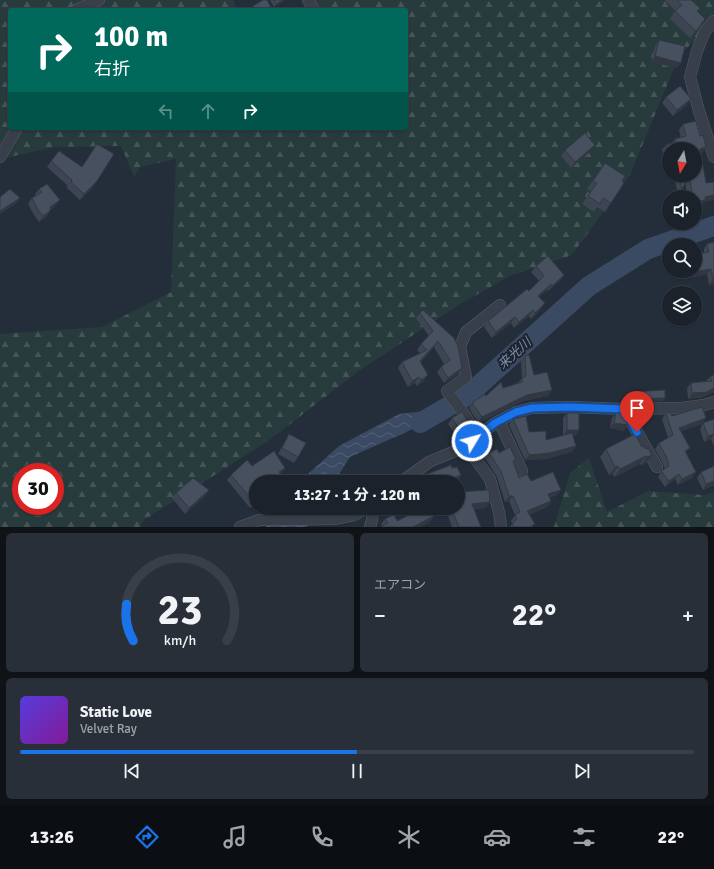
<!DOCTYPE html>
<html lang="ja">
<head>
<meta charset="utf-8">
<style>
	:root { --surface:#1b222c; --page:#282f38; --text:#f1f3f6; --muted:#a0a4a9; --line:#393f48; --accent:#1a73e8 }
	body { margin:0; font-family:Signika,"Noto Sans JP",sans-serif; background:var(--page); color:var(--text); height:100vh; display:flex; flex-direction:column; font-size:15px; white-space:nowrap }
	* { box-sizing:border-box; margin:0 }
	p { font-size:13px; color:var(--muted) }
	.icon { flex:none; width:22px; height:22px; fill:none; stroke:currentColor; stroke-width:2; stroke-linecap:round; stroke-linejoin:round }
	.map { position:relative; height:527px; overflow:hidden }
	.sheet { display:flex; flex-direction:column; gap:6px; padding:6px; background:#0f1318; flex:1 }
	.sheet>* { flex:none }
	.hud { position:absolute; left:8px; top:8px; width:400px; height:122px; border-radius:4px; box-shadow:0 1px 3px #0004,0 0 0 1px var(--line); background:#00695c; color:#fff; overflow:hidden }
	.needle { width:26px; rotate:190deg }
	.fabs { position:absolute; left:662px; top:142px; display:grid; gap:8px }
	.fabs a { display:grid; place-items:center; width:40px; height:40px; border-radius:50%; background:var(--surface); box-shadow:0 1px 3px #0004,0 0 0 1px var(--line); font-size:20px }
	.speed { position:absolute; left:12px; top:463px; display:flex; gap:8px; font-size:20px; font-weight:700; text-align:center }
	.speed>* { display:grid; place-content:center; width:52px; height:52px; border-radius:50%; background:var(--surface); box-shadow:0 1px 3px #0004,0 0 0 1px var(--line); line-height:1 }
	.speed .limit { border:6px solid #d22; background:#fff; color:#111 }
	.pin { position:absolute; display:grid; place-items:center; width:34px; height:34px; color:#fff; margin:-41px -17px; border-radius:50% 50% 50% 0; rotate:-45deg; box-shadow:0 0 4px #0007 }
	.pin .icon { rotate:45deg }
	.me { position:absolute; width:44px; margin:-22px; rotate:53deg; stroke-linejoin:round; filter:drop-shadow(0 0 3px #0008) }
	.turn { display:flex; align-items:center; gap:14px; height:84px; padding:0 20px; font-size:18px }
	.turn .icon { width:52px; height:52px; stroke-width:2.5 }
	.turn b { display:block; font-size:28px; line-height:34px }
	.lanes { display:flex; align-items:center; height:38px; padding:0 20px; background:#0003; justify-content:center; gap:20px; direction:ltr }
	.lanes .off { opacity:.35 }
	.big { font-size:30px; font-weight:700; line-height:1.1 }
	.sheet .widget { flex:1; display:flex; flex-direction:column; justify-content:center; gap:6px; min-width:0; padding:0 14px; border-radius:6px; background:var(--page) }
	.sheet .dial { align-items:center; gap:0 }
	.dial svg { height:104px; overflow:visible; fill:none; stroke:var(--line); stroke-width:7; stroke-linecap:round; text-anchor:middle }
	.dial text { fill:var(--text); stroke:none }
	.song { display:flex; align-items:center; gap:12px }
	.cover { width:48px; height:48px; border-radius:6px; background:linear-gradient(135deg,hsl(250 70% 55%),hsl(290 70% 35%)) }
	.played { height:4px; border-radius:2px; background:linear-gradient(90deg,var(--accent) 50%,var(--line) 50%) }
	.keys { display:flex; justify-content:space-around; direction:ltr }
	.heat { display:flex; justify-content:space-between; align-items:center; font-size:22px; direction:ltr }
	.sheet .tiles { flex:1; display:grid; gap:6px; grid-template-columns:1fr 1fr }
	.widget:last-child { grid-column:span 2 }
	.trip { position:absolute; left:249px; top:475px; width:216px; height:40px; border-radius:20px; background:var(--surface); box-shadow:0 1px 3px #0004,0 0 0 1px var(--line); font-weight:700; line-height:40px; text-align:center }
	.dock { display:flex; height:64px; justify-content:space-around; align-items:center; background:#0b0e12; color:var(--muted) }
	.dock .icon { width:28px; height:28px }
	.dock .current { color:var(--accent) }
	.dock b { font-size:18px; color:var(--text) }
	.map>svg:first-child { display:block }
	.forest { fill:url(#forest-firs); fill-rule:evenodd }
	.water { fill:url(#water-waves) }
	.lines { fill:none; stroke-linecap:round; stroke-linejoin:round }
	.river { stroke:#3a4a62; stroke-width:20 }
	.street-casing { stroke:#565d68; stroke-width:12 }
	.street { stroke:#383f4a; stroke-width:11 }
	.wall { fill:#3c4551 }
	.shaded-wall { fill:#313842 }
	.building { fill:#46505e; stroke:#313842 }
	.route-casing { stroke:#114b97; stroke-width:10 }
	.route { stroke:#1a73e8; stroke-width:7 }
	.labels { text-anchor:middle; stroke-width:4; stroke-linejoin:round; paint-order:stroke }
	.water-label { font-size:13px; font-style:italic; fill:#7c8fac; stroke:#1d242f }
</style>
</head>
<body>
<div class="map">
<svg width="714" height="527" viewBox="0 0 714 527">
	<defs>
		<pattern id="forest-firs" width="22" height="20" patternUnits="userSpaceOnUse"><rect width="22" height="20" fill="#273a3c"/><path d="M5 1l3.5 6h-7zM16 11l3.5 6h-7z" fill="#445457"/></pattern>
		<pattern id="water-waves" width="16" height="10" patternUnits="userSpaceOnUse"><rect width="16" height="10" fill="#3a4a62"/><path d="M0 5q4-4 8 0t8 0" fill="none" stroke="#546277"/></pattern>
	</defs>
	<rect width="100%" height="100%" fill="#242d3a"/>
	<!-- forest -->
	<path class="forest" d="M0,0H234L236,10H10V128H406V10H304L302,8L310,0H714V21L679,56L630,175L572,255L510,276L457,306L359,371L268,441L144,520L140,527H0V334L102,327L171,292L176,159L140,167L134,177L121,146L55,147L0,159ZM21,472H55V506H21Z
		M589,458L607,512L648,491L704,495L714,492V527H554L570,473Z"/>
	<!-- water -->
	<path class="water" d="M444,409L440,417L350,457L334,482H302L310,472L339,446L399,414Z
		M281,508H318L307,527H266Z"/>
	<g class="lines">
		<!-- river -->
		<path class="river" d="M420,423L468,395L589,286L648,249L714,226"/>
		<!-- street casing -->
		<g class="street-casing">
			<path id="street" d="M308,0L314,10
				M76,10L99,0
				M714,21L705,31L697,51L690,77L699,111L714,157
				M0,157L17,128
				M624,409L657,467
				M499,421L522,471
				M478,436L462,411L447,391L466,377L460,347L466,332L500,305
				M465,445L490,479L499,512L501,527
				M401,482L429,462L455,451L472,441L495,423L516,412L532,408L570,407L624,409L682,408L704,405L714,402
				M240,527L259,520L334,519L354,515L368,508
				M370,527L372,520L373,508"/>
		</g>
		<!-- street -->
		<use href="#street" class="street"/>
	</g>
	<!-- wall -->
	<path class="wall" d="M270,0H284L282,2L274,7Z
		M665,0H693L692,1L697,12L699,27L690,38L670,19L675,11Z
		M253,6L272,10H250Z
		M659,40L677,68L651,62L655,46Z
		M666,97L687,105L673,116L662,103Z
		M683,124L702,153H701L704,202L701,206L695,197H688L685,183L678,195L674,175H695L669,149V161L665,162L662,150L666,145L672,143L675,139L681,138L679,130Z
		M565,150L591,151L571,168L561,156Z
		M51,161L97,181L93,187L80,200L66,187L68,186L47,167Z
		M605,163L622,181L624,183L605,212L597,207L594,212L582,204L591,191L587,189Z
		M39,189L56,205L50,210V211L46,217L39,222L34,215L28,204L32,198L36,196L35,194Z
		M714,242V284L709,285L707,274L684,279L682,271H695L704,253V249L707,244Z
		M536,266L564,275L560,281L548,291L547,290L539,297L541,309L531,319L529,316L514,328L511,323L492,338L484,327L488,321L529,291L539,281L531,272Z
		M423,310L458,374L444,383L437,372L441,367L444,364L434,347L421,362L424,381L417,386L415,383L408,387L398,368L402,362L420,353L417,350L421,344L429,336L416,318L420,313Z
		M525,356L534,375L552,390L548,396L523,401L478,423L469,408L472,403L486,396L518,383L522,378L521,361Z
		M714,375V392L703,397L688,399L687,388L691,383L706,381L710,377Z
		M630,392L665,398L663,401L628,402V395Z
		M616,412L624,431L610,428L612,418Z
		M567,413L579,430L575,436H573L576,446L572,452L546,459L525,460L509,425L513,419L529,432L546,440L563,435V418Z
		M666,413L672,416L702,424L681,431L692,478L678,485L675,479L665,487L658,477L661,471L665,469L663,464L655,449L659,443L668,438L662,419Z
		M452,418L465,429L455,434L448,424Z
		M714,419V446L711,439L704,442L700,429L703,423Z
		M289,434L298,457L294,463L278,454Z
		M642,447L646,449L652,455L646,463L641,465L640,464L614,477L613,474L609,475L600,457L606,449Z
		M489,453H499L516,460L514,463L519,478L531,481L557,495L549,498L551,501L547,507L529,515L533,527H510L512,524L511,521L515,515L509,501L505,502L497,477L485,458Z
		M252,466L280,474L282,476L278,482H256V503L250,508L227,480L231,475Z
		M452,468L461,475L457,481L454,482H422L421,481L425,475Z
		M701,472L714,485L703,490L697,478Z
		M209,490L205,496L185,514L172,498L176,493Z
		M412,508H486L474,509L481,527H452L447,513L434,516L430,522L420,527H382V526L381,524L385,519L397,521L409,515L408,513Z"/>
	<!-- shaded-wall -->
	<path class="shaded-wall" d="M283,0H284L282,2L274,7L276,4Z
		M655,56L681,63L677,68L651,62Z
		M691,99L687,105L673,116L677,110Z
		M595,145L591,151L571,168L575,162Z
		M706,147L702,153L696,154L700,149Z
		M669,157V161L665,162Z
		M97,181L93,187L80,200L84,194Z
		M714,195V200L704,202L701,206L695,207V202L705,197Z
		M20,198L16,204L0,214V211Z
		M60,200L56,205L45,212L50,207Z
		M50,211L46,217L39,222L43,216Z
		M711,269L707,274L684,279L687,273Z
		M564,275L560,281L548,291L552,286Z
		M713,279H714V284L709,285Z
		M551,284L547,290L534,302L538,296Z
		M545,303L541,309L531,319L535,313Z
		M533,310L529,316L514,328L519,322Z
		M515,317L511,323L492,338L496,332Z
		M438,341L434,347L416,367L420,361Z
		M462,368L458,374L444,383L448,378Z
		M428,375L424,381L417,386L421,380Z
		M419,377L415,383L408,387L412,381Z
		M714,388V392L703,397L688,399L692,393Z
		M552,390L548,396L523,401L478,423L482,417L527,395Z
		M665,398L663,401L628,402L630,399Z
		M706,418L702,424L675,433L679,428Z
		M469,423L465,429L455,434L459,428Z
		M614,423L628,425L624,431L610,428Z
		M567,430H579L575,436H563Z
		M714,434L711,439L704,442L708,436Z
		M576,446L572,452L546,459L525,460L529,455Z
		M690,448L686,453L685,451Z
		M652,455L646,463L641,465L647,457Z
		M646,456L640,464L614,477L620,469Z
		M618,466L613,474L609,475L615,467Z
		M285,468L281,474L275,478L279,472Z
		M696,472L692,478L678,485L682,479Z
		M679,474L675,479L665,487L669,481Z
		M461,475L457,481L454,482H443Z
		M282,476L278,482H272Z
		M714,481V485L703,490L706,484Z
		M209,490L205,496L185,514L189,508Z
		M561,490L557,495L544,500L548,494Z
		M509,496H513L509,501L505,502Z
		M256,500V503L250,508L254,502Z
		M551,501L547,507L523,517L527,511Z
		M490,502L486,508L467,509L472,504Z
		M446,508H450L447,513L428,517L432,512Z
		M434,516L430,522L420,527H413Z"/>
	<!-- building -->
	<path class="building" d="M263,0H267L272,9V10H255L253,6Z
		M274,0H283L276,4Z
		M677,0H691L700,8L697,11L705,19L696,31L675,11L682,5Z
		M659,40L685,46L681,63L655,56Z
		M680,86L691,99L677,110L666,97Z
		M696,121L700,136L703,135L706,147L700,149L706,183L714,182V195L705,197V200L695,202V197H693L689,175L682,189L679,175H695V149H669V155L666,145L676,142L675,139L686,136L683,124Z
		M585,133L595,145L575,162L565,150Z
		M97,144L114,154L97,181L84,194L71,182L72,180L51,161L59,151L82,167Z
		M605,163L625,176L622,181L624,183L611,203L603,198L600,204L588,196L597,183L593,181Z
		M47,184L60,200L50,207V211L43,216L38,210L32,198L42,192L39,189Z
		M10,189L20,198L0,211V197Z
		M714,242V279H713L711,269L687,273V271H695V254L709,252L707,244Z
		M548,256L564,275L552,286L551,284L538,296L545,303L535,313L533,310L519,322L515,317L496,332L488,321L527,289L529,291L544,276L536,266Z
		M423,310L454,338L458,346L462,368L448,378L441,367L450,360L438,341L420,361L428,375L421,380L419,377L412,381L402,362L427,350L421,344L433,331L420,313Z
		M529,355L534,375L547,372L552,390L527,395L482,417L472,403L485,394L486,396L501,382L503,388L522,382V378L526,376L525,356Z
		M714,375V388L707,392L692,393L691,383L712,381L710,377Z
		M665,390V398L630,399V392Z
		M702,407L706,418L679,428L690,448L685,451L696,472L682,479L679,474L669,481L661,471L669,466L667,458L659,443L673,435L666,413L669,412L672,416Z
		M462,412L469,423L459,428L452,418Z
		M616,412L626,414L629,419L628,425L614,423Z
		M567,413H579V430H567Z
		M526,416L529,432L546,431V440L572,433L576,446L550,453L529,455L513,419Z
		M714,419V434L708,436L703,423Z
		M289,434L306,443L298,457L282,448Z
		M635,434L642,447L644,446L646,449L648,448L652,455L647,457L646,456L620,469L618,466L615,467L606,449Z
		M510,447L516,460L513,461L519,478L527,474L531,481L553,472L561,490L548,494L551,501L527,511L535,524L530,527H514L512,524L517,519L515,515L520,512L513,496H509L501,471L489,453L497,449L499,453Z
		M274,451L285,468L279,472L282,476L272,482H256V500L254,502L231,475L247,460L252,466Z
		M451,465L452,468L457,467L461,475L443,482H428L425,475Z
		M714,466V481L706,484L701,472Z
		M193,478L209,490L189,508L176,493Z
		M489,490L490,502L472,504L481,527H459L451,508H458V492Z
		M412,508H446L432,512L434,516L413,527H382V526L388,523L385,519L394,514L397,521L415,512Z"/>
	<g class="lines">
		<!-- route casing -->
		<g class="route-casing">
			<path id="route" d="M472,441L495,423L516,412L532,408L570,407L624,409L637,432"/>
		</g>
		<!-- route -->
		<use href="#route" class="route"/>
	</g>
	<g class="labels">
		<!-- water labels -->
		<g class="water-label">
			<text transform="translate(514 353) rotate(-42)" y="5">来光川</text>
		</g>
	</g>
</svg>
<div class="fabs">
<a><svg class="needle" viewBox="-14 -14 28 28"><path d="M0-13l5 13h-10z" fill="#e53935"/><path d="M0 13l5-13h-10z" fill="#a0a4a9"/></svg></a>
<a><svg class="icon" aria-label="sound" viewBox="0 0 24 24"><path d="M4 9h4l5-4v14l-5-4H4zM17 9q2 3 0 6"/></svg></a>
<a><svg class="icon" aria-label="search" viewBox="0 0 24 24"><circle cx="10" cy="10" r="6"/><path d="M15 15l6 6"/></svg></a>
<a><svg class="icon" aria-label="layers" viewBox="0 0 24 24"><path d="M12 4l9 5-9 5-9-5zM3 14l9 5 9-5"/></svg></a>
</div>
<div class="speed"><div class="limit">30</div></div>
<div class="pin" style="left:637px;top:432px;background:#d93025"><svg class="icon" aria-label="arrive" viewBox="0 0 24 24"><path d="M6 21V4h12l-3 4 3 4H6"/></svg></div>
<svg class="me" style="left:472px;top:441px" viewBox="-20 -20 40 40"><circle r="17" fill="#1a73e8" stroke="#fff" stroke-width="3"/><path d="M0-11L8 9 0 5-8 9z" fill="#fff"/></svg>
<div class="trip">13:27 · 1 分 · 120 m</div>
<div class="hud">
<div class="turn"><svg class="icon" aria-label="right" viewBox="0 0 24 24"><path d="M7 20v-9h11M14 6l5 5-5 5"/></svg><div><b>100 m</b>右折</div></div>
<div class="lanes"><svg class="icon off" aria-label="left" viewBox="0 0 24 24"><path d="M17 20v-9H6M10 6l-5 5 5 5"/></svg><svg class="icon off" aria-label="ahead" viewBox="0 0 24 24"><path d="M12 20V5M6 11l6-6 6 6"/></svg><svg class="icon" aria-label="right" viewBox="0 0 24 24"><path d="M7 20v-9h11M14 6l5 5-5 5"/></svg></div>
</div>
</div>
<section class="sheet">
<div class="tiles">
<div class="widget dial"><svg viewBox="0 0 100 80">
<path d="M14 69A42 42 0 1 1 86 69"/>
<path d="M14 69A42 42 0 0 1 9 41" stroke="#1a73e8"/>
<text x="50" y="56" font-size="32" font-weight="700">23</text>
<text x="50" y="72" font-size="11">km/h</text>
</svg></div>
<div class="widget"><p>エアコン</p>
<div class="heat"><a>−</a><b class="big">22°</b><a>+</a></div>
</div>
<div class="widget">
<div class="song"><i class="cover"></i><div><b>Static Love</b><p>Velvet Ray</p></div></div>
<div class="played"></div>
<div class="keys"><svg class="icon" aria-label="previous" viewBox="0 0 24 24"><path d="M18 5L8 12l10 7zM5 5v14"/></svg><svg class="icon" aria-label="pause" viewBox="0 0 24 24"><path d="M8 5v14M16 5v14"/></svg><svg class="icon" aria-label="next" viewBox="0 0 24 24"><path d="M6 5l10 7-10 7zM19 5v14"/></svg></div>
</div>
</div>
</section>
<nav class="dock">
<b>13:26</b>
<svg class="icon current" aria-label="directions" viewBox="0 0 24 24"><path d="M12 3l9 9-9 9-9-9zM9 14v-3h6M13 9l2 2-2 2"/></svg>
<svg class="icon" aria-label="music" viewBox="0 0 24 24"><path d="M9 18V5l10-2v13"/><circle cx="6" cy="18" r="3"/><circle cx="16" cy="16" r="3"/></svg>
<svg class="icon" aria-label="phone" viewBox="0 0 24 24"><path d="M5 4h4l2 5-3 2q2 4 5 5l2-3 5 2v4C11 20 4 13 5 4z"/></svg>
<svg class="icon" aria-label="climate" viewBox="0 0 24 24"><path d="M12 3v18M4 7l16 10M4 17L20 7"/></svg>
<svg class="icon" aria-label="car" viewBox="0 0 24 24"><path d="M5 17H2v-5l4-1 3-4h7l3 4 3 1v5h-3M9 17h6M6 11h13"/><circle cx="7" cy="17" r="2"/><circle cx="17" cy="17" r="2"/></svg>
<svg class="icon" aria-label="filters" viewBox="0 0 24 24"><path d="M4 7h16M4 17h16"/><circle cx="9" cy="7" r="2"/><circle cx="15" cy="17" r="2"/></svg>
<b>22°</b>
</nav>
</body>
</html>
